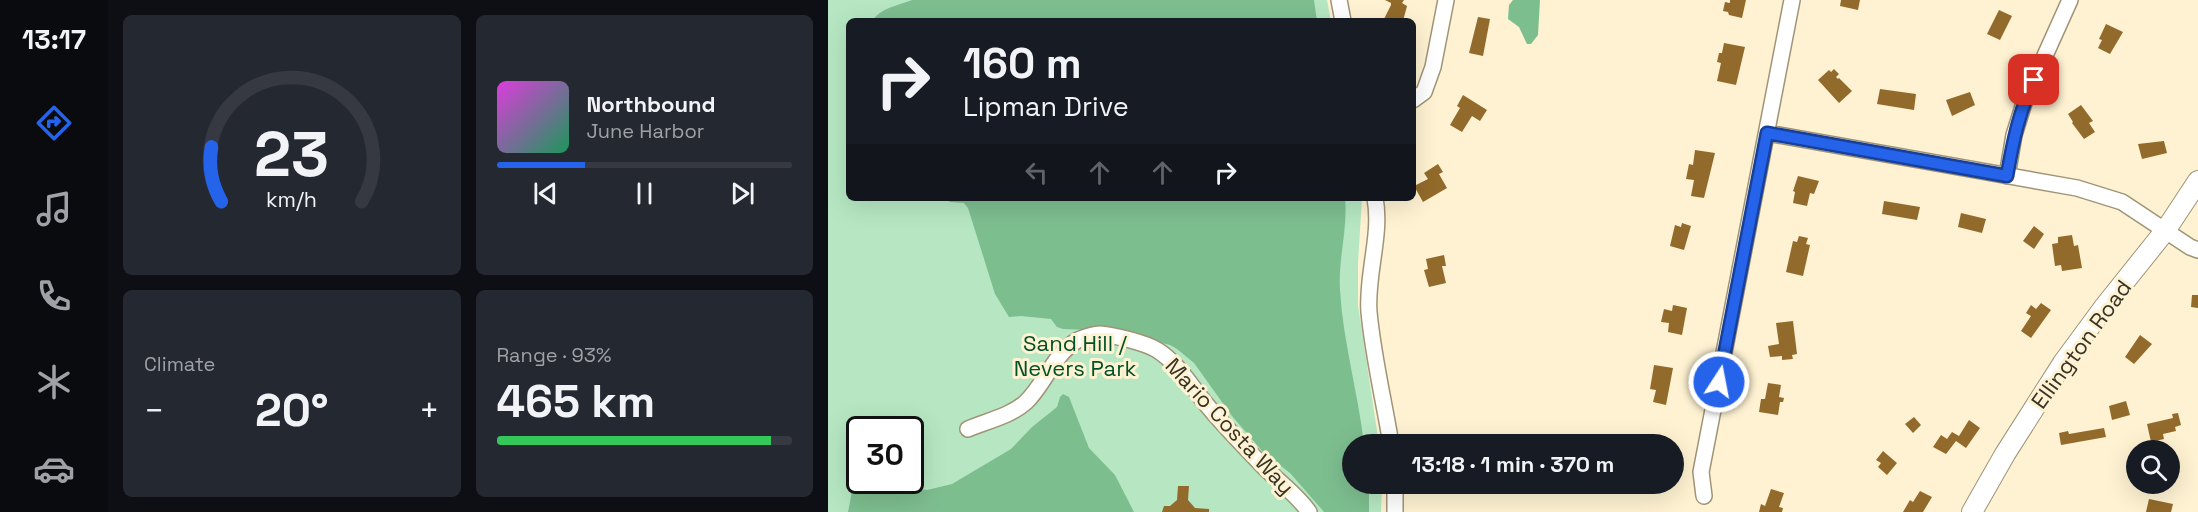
<!DOCTYPE html>
<html lang="en">
<head>
<meta charset="utf-8">
<style>
	:root { --surface:#171b24; --page:#242831; --text:#f1f3f6; --muted:#9ea1a6; --line:#363941; --accent:#2563eb }
	body { margin:0; font-family:"Space Grotesk",sans-serif; background:var(--page); color:var(--text); height:100vh; display:flex; flex-direction:column; font-size:22px; white-space:nowrap }
	* { box-sizing:border-box; margin:0 }
	p { font-size:20px; color:var(--muted) }
	.icon { flex:none; width:33px; height:33px; fill:none; stroke:currentColor; stroke-width:2; stroke-linecap:round; stroke-linejoin:round }
	.map { position:relative; flex:1; overflow:hidden }
	.side { display:flex; flex-direction:column; gap:15px; padding:15px; background:#0d0f14; width:720px }
	.side>* { flex:none }
	.top-card { position:absolute; left:18px; top:18px; width:570px; height:183px; border-radius:9px; box-shadow:0 6px 24px #0002; background:#171b24; color:var(--text); overflow:hidden }
	.fabs { position:absolute; left:1298px; top:440px; display:grid; gap:12px }
	.fabs a { display:grid; place-items:center; width:54px; height:54px; border-radius:50%; background:var(--surface); box-shadow:0 6px 24px #0002; font-size:30px }
	.speed { position:absolute; left:18px; top:416px; display:flex; gap:12px; font-size:30px; font-weight:700; text-align:center }
	.speed>* { display:grid; place-content:center; width:78px; height:78px; border-radius:50%; background:var(--surface); box-shadow:0 6px 24px #0002; line-height:1 }
	.speed .limit { border:3px solid #111; border-radius:9px; background:#fff; color:#111 }
	.pin { position:absolute; display:grid; place-items:center; width:51px; height:51px; color:#fff; margin:-26px; border-radius:12px; box-shadow:0 3px 9px #0006 }
	.me { position:absolute; width:66px; margin:-33px; rotate:11deg; stroke-linejoin:round; filter:drop-shadow(0 0 4px #0008) }
	.turn { display:flex; align-items:center; gap:21px; height:126px; padding:0 18px; font-size:27px }
	.turn .icon { width:78px; height:78px; stroke-width:2.5 }
	.turn b { display:block; font-size:42px; line-height:51px }
	.lanes { display:flex; align-items:center; height:57px; padding:0 18px; background:#0003; justify-content:center; gap:30px; direction:ltr }
	.lanes .off { opacity:.35 }
	.big { font-size:45px; font-weight:600; line-height:1.1 }
	.side .card { flex:1; display:flex; flex-direction:column; justify-content:center; gap:9px; min-width:0; padding:0 21px; border-radius:9px; background:var(--page) }
	.side .dial { align-items:center; gap:0 }
	.dial svg { height:156px; overflow:visible; fill:none; stroke:var(--line); stroke-width:7; stroke-linecap:round; text-anchor:middle }
	.dial text { fill:var(--text); stroke:none }
	.song { display:flex; align-items:center; gap:18px }
	.cover { width:72px; height:72px; border-radius:9px; background:linear-gradient(135deg,hsl(300 70% 55%),hsl(150 70% 35%)) }
	.played { height:6px; border-radius:3px; background:linear-gradient(90deg,var(--accent) 30%,var(--line) 30%) }
	.keys { display:flex; justify-content:space-around; direction:ltr }
	.heat { display:flex; justify-content:space-between; align-items:center; font-size:33px; direction:ltr }
	.charge { height:9px; border-radius:4px; background:linear-gradient(90deg,#34c759 93%,var(--line) 0) }
	.side .tiles { flex:1; display:grid; gap:15px; grid-template-columns:repeat(2,1fr) }
	.trip { position:absolute; left:514px; top:434px; width:342px; height:60px; border-radius:30px; background:var(--surface); box-shadow:0 6px 24px #0002; font-weight:600; line-height:60px; text-align:center }
	main { display:flex; flex:1; min-height:0 }
	.dock { display:flex; flex-direction:column; width:108px; justify-content:space-around; align-items:center; background:#090b0e; color:var(--muted) }
	.dock .icon { width:42px; height:42px }
	.dock .current { color:var(--accent) }
	.dock b { font-size:27px; color:var(--text) }
	.map>svg:first-child { display:block }
	.green { fill:#b6e7c2; fill-rule:evenodd }
	.forest { fill:#7dbe8f }
	.building { fill:#926a2b }
	.lines { fill:none; stroke-linecap:round; stroke-linejoin:round }
	.minor-casing { stroke:#9f9476; stroke-width:18 }
	.major-casing { stroke:#9f9476; stroke-width:22 }
	.minor { stroke:#fff; stroke-width:15 }
	.major { stroke:#fff; stroke-width:20 }
	.route-casing { stroke:#184099; stroke-width:15 }
	.route { stroke:#2563eb; stroke-width:10 }
	.labels { text-anchor:middle; stroke-width:6; stroke-linejoin:round; paint-order:stroke }
	.park-label { font-size:22px; fill:#005127; stroke:#fef2d2 }
	.street-label { font-size:22px; fill:#363225; stroke:#fef2d2 }
</style>
</head>
<body>
<main>
<nav class="dock">
<b>13:17</b>
<svg class="icon current" aria-label="directions" viewBox="0 0 24 24"><path d="M12 3l9 9-9 9-9-9zM9 14v-3h6M13 9l2 2-2 2"/></svg>
<svg class="icon" aria-label="music" viewBox="0 0 24 24"><path d="M9 18V5l10-2v13"/><circle cx="6" cy="18" r="3"/><circle cx="16" cy="16" r="3"/></svg>
<svg class="icon" aria-label="phone" viewBox="0 0 24 24"><path d="M5 4h4l2 5-3 2q2 4 5 5l2-3 5 2v4C11 20 4 13 5 4z"/></svg>
<svg class="icon" aria-label="climate" viewBox="0 0 24 24"><path d="M12 3v18M4 7l16 10M4 17L20 7"/></svg>
<svg class="icon" aria-label="car" viewBox="0 0 24 24"><path d="M5 17H2v-5l4-1 3-4h7l3 4 3 1v5h-3M9 17h6M6 11h13"/><circle cx="7" cy="17" r="2"/><circle cx="17" cy="17" r="2"/></svg>
</nav>
<section class="side">
<div class="tiles">
<div class="card dial"><svg viewBox="0 0 100 80">
<path d="M14 69A42 42 0 1 1 86 69"/>
<path d="M14 69A42 42 0 0 1 9 41" stroke="#2563eb"/>
<text x="50" y="56" font-size="32" font-weight="700">23</text>
<text x="50" y="72" font-size="11">km/h</text>
</svg></div>
<div class="card">
<div class="song"><i class="cover"></i><div><b>Northbound</b><p>June Harbor</p></div></div>
<div class="played"></div>
<div class="keys"><svg class="icon" aria-label="previous" viewBox="0 0 24 24"><path d="M18 5L8 12l10 7zM5 5v14"/></svg><svg class="icon" aria-label="pause" viewBox="0 0 24 24"><path d="M8 5v14M16 5v14"/></svg><svg class="icon" aria-label="next" viewBox="0 0 24 24"><path d="M6 5l10 7-10 7zM19 5v14"/></svg></div>
</div>
<div class="card"><p>Climate</p>
<div class="heat"><a>−</a><b class="big">20°</b><a>+</a></div>
</div>
<div class="card"><p>Range · 93%</p><b class="big">465 km</b><div class="charge"></div></div>
</div>
</section>
<div class="map">
<svg width="1370" height="512" viewBox="0 0 1370 512">
	<rect width="100%" height="100%" fill="#fef2d2"/>
	<!-- green -->
	<path class="green" d="M0,0H499L503,21H21V198H534L530,263V305L551,444H525V483H554L553,512H0ZM32,429H82V480H32Z"/>
	<!-- forest -->
	<path class="forest" d="M84,0H486L489,21H45C51,8 72,5 84,0Z
		M685,0H712L710,35L703,44H699L691,27L680,19L681,5Z
		M117,198H517C520,229 510,259 512,290C515,342 530,392 536,444H525V483H541V512H496L462,473L435,452L404,416L366,363L349,349L342,345L325,341L307,332L235,329L229,327L223,319L193,316L181,317L167,294L140,208L136,203L122,202Z
		M235,394L241,397L261,448L287,475L306,512H20L24,491L30,485L58,490L83,488L99,490L124,484L183,449L204,427L229,407L232,397Z"/>
	<!-- building -->
	<path class="building" d="M557,0H576L574,3L579,6L575,21H555L563,5V3Z
		M902,0H918L914,18L901,15L900,12L895,11L897,2L902,3Z
		M1013,0H1032L1030,10L1012,6Z
		M1171,10L1184,16L1172,40L1159,34Z
		M650,17L662,19L655,56L641,53Z
		M1278,24L1295,32L1282,54L1270,48L1274,40L1271,39Z
		M896,43L917,47L908,85L889,81L893,63L889,62L891,53H894Z
		M1006,69L1011,74L1008,77L1010,79L1011,78L1024,91L1011,103L990,80L1001,70L1003,72Z
		M1052,89L1088,94L1086,110L1049,104Z
		M1142,92L1147,105L1124,116L1118,100Z
		M635,95L659,110L652,121L644,116L634,132L622,125L632,108L629,106Z
		M1253,105L1265,121L1261,123L1267,132L1256,139L1244,123L1245,122L1240,114Z
		M1336,141L1339,153L1314,159L1310,144Z
		M867,150L887,153L876,198L863,196L866,180L858,179L861,164L865,165Z
		M610,164L615,172L611,174L619,188L595,202L586,186L600,179L596,173Z
		M970,176L991,181L986,194L982,193L979,206L965,203L967,192L965,191Z
		M1056,201L1092,207L1089,220L1054,214Z
		M1133,213L1158,219L1154,233L1130,227Z
		M854,223L863,226L856,250L842,246L847,225L853,227Z
		M1206,226L1216,234L1206,249L1195,241Z
		M1244,235L1246,246L1250,245L1254,268L1234,271L1233,265L1227,266L1224,244L1230,243V237Z
		M971,236L980,238L978,244L982,245L975,276L958,272L965,241L969,242Z
		M616,255L618,266H614L618,283L601,287L596,270L600,269L598,259Z
		M1364,295H1370V308L1363,307Z
		M1213,303L1223,310L1203,338L1193,331L1203,316L1198,313L1203,305L1208,309Z
		M845,305L859,308L854,335L840,332L841,323L833,322L836,309L844,311Z
		M965,321L969,354L964,355L965,359L954,360V356L942,357L940,346L951,344L948,323Z
		M1312,335L1324,344L1306,364L1297,357Z
		M826,365L845,368L838,405L825,402L828,390L822,389Z
		M940,383L953,385L951,397L956,398L955,402H952L950,415L931,412L933,399H937Z
		M1298,401L1302,415L1284,420L1281,406Z
		M1350,413L1353,425L1347,427L1348,431L1335,434L1336,439L1323,442L1319,424L1345,418L1344,414Z
		M1086,417L1093,425L1085,433L1077,424Z
		M1141,420L1152,428L1138,448L1128,441L1118,454L1105,447L1113,435L1119,439L1124,432L1131,436Z
		M1276,428L1278,437L1233,445L1231,433L1240,431L1241,434Z
		M823,436L835,439L834,444H821Z
		M1055,451L1069,463L1059,475L1050,467L1053,463L1048,460Z
		M350,486H361L360,500L367,508L381,509V512H334L336,506H342L349,500Z
		M943,489L956,493L951,507L955,508L954,512H931L933,504L937,506Z
		M1092,491L1104,497L1095,512H1075L1082,500L1085,502Z
		M1321,499L1345,504L1343,512H1318Z"/>
	<g class="lines">
		<!-- minor casing -->
		<g class="minor-casing">
			<path id="minor" d="M511,0L515,21
				M585,100L596,92L605,67L618,0
				M939,133L1249,188L1294,202L1362,247L1370,250
				M1179,176L1186,135L1197,100L1242,0
				M547,198C554,235 538,275 541,312C545,356 556,401 563,444
				M140,429C158,421 183,416 198,402C217,384 226,353 250,340C257,337 264,334 272,334C286,335 318,343 329,350C349,362 363,386 378,404C395,425 414,444 433,464C449,481 468,493 481,512
				M567,483V512
				M876,496L873,472L964,0"/>
		</g>
		<!-- major casing -->
		<g class="major-casing">
			<path id="major" d="M1144,512L1177,454L1235,363L1277,306L1337,231L1370,181"/>
		</g>
		<!-- minor -->
		<use href="#minor" class="minor"/>
		<!-- major -->
		<use href="#major" class="major"/>
	</g>
	<g class="lines">
		<!-- route casing -->
		<g class="route-casing">
			<path id="route" d="M891,382L939,133L1179,176C1185,141 1191,112 1206,80"/>
		</g>
		<!-- route -->
		<use href="#route" class="route"/>
	</g>
	<g class="labels">
		<!-- park labels -->
		<g class="park-label">
			<text x="247" y="351">Sand Hill /<tspan x="247" dy="25">Nevers Park</tspan></text>
		</g>
		<!-- street labels -->
		<g class="street-label">
			<text transform="translate(1253 344) rotate(-54)" y="8">Ellington Road</text>
			<text transform="translate(402 426) rotate(47)" y="8">Mario Costa Way</text>
		</g>
	</g>
</svg>
<div class="fabs">
<a><svg class="icon" aria-label="search" viewBox="0 0 24 24"><circle cx="10" cy="10" r="6"/><path d="M15 15l6 6"/></svg></a>
</div>
<div class="speed"><div class="limit">30</div></div>
<div class="pin" style="left:1206px;top:80px;background:#d93025"><svg class="icon" aria-label="arrive" viewBox="0 0 24 24"><path d="M6 21V4h12l-3 4 3 4H6"/></svg></div>
<svg class="me" style="left:891px;top:382px" viewBox="-20 -20 40 40"><circle r="17" fill="#2563eb" stroke="#fff" stroke-width="3"/><path d="M0-11L8 9 0 5-8 9z" fill="#fff"/></svg>
<div class="trip">13:18 · 1 min · 370 m</div>
<div class="top-card">
<div class="turn"><svg class="icon" aria-label="right" viewBox="0 0 24 24"><path d="M7 20v-9h11M14 6l5 5-5 5"/></svg><div><b>160 m</b>Lipman Drive</div></div>
<div class="lanes"><svg class="icon off" aria-label="left" viewBox="0 0 24 24"><path d="M17 20v-9H6M10 6l-5 5 5 5"/></svg><svg class="icon off" aria-label="ahead" viewBox="0 0 24 24"><path d="M12 20V5M6 11l6-6 6 6"/></svg><svg class="icon off" aria-label="ahead" viewBox="0 0 24 24"><path d="M12 20V5M6 11l6-6 6 6"/></svg><svg class="icon" aria-label="right" viewBox="0 0 24 24"><path d="M7 20v-9h11M14 6l5 5-5 5"/></svg></div>
</div>
</div>
</main>
</body>
</html>
